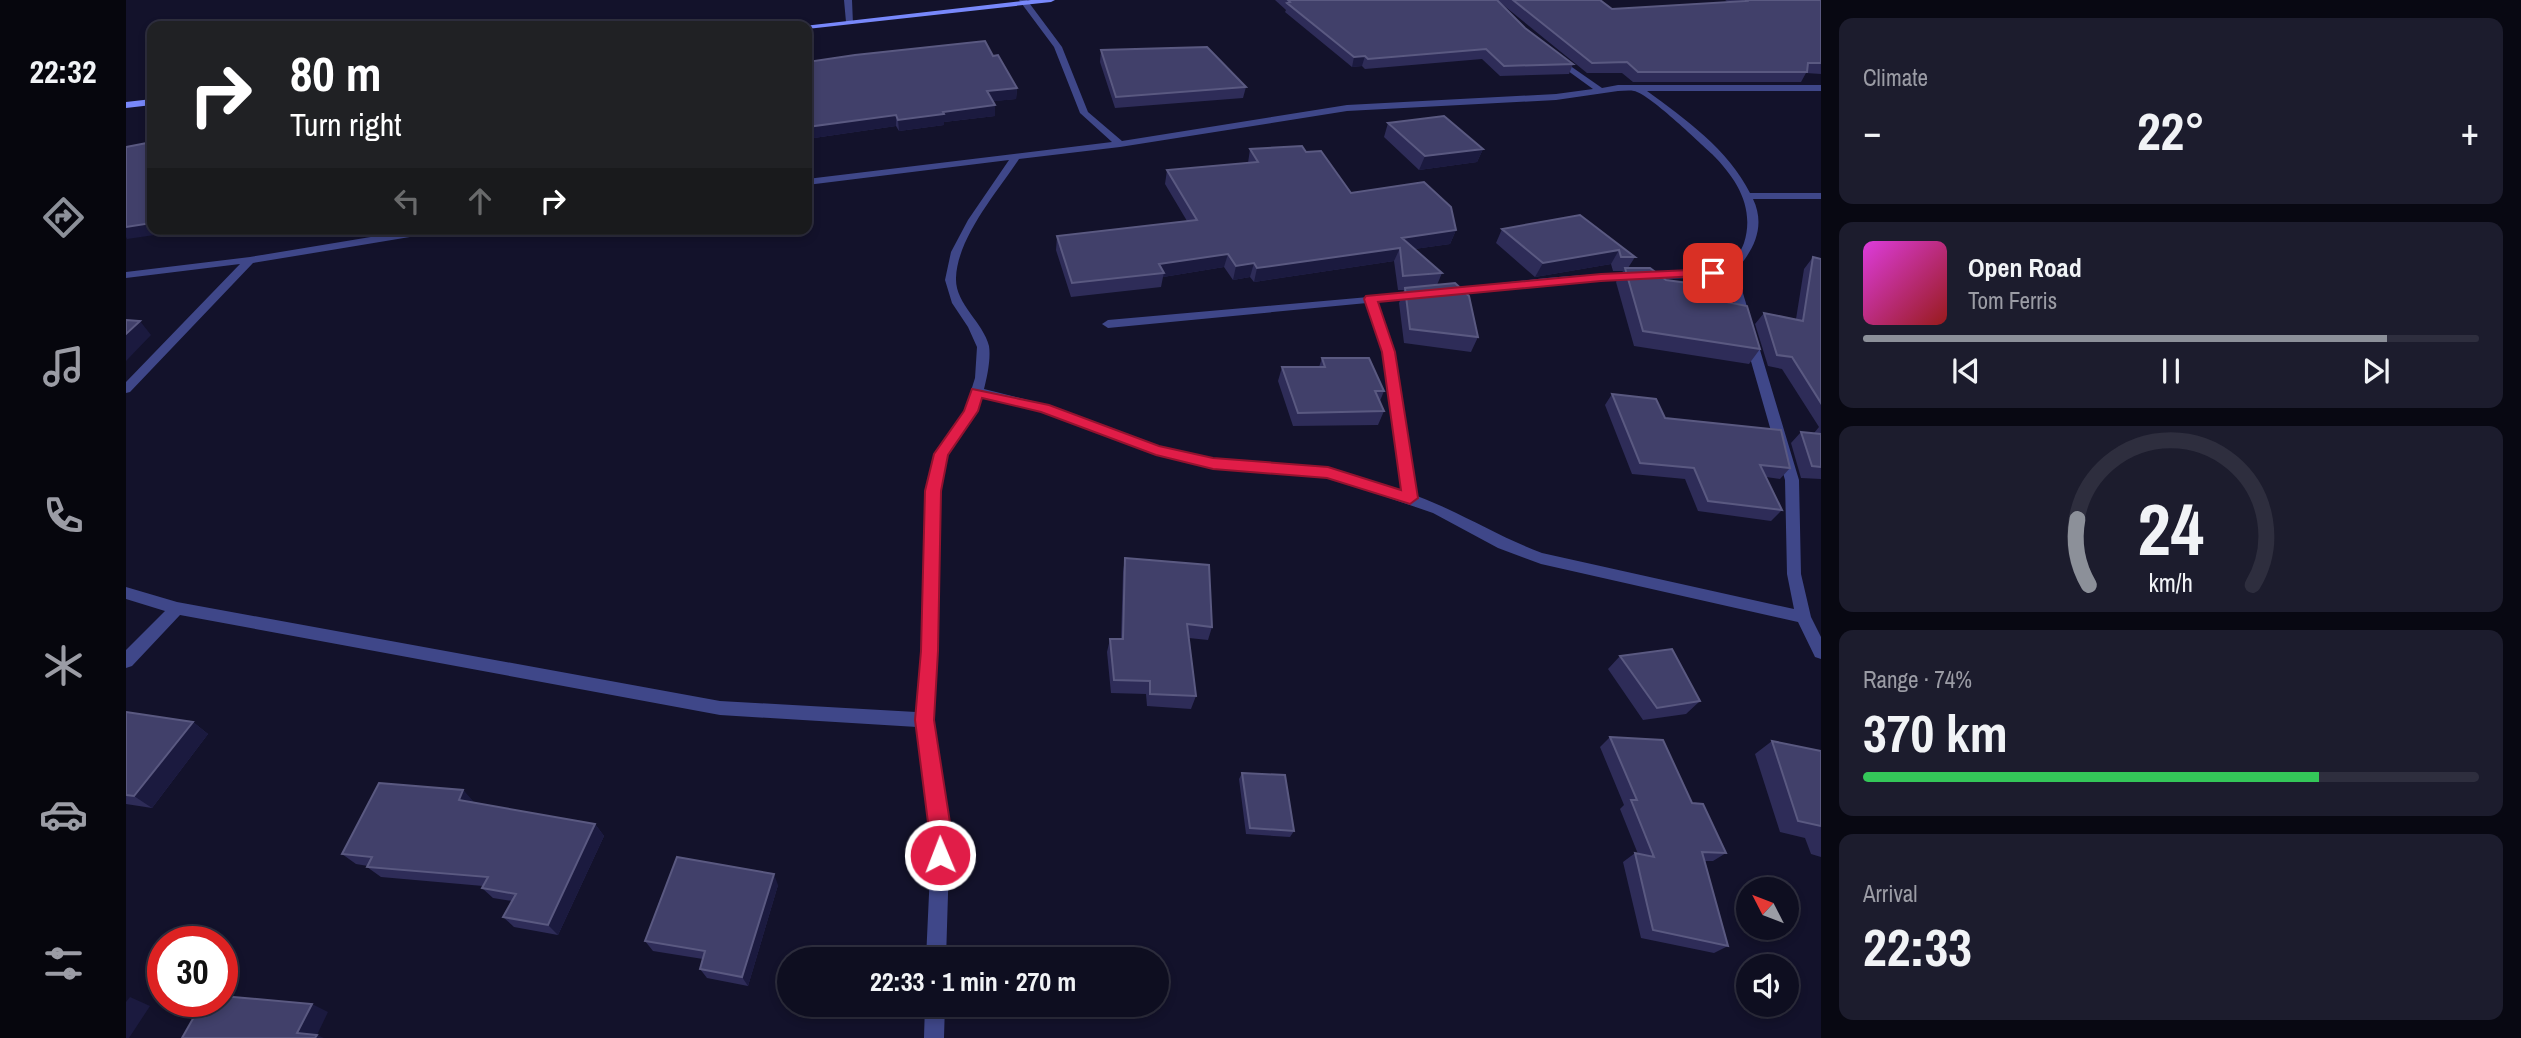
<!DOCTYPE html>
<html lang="en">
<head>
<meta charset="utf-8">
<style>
	:root { --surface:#0e0e20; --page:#1c1c2d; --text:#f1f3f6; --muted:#9b9ca5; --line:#2e2e3e; --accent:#8c9099 }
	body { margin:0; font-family:"Archivo Narrow",sans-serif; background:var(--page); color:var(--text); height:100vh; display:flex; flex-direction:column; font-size:26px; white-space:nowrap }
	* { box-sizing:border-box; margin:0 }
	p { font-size:23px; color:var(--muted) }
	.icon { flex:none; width:38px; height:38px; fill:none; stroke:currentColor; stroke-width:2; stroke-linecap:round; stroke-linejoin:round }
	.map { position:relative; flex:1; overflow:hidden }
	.sheet { display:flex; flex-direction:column; gap:18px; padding:18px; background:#080812; width:700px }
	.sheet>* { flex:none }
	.top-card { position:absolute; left:21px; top:21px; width:665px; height:214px; border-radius:14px; box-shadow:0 4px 10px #0003,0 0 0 2px var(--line); background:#202124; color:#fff; overflow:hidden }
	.needle { width:46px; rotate:312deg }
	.fabs { position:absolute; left:1610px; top:877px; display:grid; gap:14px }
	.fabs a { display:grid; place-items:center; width:63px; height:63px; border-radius:50%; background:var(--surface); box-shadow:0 4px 10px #0003,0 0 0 2px var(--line); font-size:35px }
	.speed { position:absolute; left:21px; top:926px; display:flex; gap:14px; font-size:35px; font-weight:700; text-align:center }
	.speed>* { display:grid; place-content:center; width:91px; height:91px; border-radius:50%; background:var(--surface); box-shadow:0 4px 10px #0003,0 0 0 2px var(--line); line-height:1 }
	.speed .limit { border:10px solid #d22; background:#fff; color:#111 }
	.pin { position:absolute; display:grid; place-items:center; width:60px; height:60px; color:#fff; margin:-30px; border-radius:14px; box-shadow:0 4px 10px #0006 }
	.me { position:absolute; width:77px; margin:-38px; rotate:359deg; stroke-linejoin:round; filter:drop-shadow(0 0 5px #0008) }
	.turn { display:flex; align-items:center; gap:24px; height:147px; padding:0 28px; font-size:32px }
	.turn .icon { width:91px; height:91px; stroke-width:2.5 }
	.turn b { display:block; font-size:49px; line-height:60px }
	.lanes { display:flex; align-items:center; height:66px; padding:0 28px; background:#0003; justify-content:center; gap:35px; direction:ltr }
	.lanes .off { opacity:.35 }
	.big { font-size:52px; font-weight:800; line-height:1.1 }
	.sheet .card { flex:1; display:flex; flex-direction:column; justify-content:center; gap:10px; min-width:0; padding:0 24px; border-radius:14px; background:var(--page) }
	.sheet .dial { align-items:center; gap:0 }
	.dial svg { height:182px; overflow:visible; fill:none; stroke:var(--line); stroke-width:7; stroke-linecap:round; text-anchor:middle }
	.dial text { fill:var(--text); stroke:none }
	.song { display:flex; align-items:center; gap:21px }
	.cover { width:84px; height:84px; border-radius:10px; background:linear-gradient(135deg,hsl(300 70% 55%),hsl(0 70% 35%)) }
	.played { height:7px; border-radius:4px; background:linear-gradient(90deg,var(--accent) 85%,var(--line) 85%) }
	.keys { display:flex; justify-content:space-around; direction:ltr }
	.heat { display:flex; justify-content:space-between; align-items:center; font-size:38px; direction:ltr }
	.charge { height:10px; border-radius:5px; background:linear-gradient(90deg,#34c759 74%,var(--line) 0) }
	.trip { position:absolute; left:651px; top:947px; width:392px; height:70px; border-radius:35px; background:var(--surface); box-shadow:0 4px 10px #0003,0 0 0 2px var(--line); font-weight:800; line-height:70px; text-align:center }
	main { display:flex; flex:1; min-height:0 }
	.menu { display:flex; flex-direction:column; width:126px; justify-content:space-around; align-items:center; background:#06060d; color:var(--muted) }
	.menu .icon { width:49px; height:49px }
	.menu .selected { color:var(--accent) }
	.menu b { font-size:32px; color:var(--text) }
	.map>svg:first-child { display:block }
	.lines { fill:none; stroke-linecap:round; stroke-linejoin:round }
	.minor { fill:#3f4789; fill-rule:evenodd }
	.secondary { fill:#7888fb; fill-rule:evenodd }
	.wall { fill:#2e2c58 }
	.shaded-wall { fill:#1b1a3f }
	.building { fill:#41406a; stroke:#5a5981; stroke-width:2 }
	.route { fill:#e11d48; stroke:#92132f; stroke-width:2 }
</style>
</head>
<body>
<main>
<nav class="menu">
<b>22:32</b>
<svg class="icon selected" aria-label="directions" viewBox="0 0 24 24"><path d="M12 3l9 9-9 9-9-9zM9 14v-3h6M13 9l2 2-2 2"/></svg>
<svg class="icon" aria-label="music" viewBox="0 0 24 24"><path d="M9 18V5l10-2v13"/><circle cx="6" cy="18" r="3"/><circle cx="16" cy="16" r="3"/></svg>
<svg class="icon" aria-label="phone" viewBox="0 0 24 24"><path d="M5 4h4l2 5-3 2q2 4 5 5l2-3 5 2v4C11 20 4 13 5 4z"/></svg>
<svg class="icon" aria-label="climate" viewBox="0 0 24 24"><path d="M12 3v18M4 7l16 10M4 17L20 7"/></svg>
<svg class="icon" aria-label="car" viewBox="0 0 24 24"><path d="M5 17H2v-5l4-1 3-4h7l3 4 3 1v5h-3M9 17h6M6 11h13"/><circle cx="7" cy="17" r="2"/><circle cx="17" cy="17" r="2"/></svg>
<svg class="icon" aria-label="filters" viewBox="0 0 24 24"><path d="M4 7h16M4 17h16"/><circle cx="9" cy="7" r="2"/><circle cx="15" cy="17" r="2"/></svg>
</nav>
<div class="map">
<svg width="1695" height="1038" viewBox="0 0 1695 1038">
	<rect width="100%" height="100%" fill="#13122b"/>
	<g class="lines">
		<!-- minor -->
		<path class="minor" d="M718,0H726L727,24L720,22Z
			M893,0H901L936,47L962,112L996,141L1221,105L1430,94L1467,89L1427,60L1426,58L1430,56L1476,88L1492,85H1695V91H1521C1559,119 1602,149 1624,193H1695V199H1627C1640,226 1628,250 1610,270L1673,480L1675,574L1685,617L1695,637V659L1689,657L1672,622L1415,564L1372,548L1307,513L1202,477L1087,469L1025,453L915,412L855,397L851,411L821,455L814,491L811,651L806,720L824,829L820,959H800L806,829L791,727L594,715L54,615L6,666L0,668V650L39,611L0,599V587L51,602L594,701L790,712L795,651L800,491L808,454L839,410L849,378L851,347L842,327L826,303L819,280L825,252L842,220L883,160L681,185V179L986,142L954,113L928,47ZM1492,91C1497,91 1503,90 1508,91C1522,93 1573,142 1586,154C1611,179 1629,208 1618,243C1615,251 1608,264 1599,267C1577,277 1505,273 1478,274C1425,276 1372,284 1319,289L1313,292L1319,295L1475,280L1571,278L1600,274L1659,480L1661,574L1668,609L1416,553C1373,537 1334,512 1291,496L1269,352L1251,302L1295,297L1299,296V292L982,320L976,324L982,328L1241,303L1257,352L1276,490L1202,467L1087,459L1033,446L922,405L858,389C861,377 865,359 863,346C857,322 829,304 830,278C831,238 872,191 893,159L994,147L1221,111L1430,100Z
			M293,229H319L314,232L127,263L4,392L0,393V382L114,264L0,278V272L124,257Z
			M799,1004H819L818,1038H798Z"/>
		<!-- secondary -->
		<path class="secondary" d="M905,0H929L925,2L681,29V26H678Z
			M26,99V105L0,108V102Z"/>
	</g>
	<!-- wall -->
	<path class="wall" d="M1149,0H1371L1399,28L1447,64L1443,74L1374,76L1356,59L1239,69L1236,66L1226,67L1159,12L1160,10Z
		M1371,0H1474L1486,9L1602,2L1599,0H1695V74L1680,73L1675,82H1507L1496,73H1461Z
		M975,50L1120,87L1117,98L989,108L974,62Z
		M867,56L891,88L890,99L867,101L869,116L818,122V125L773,131L770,126L681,139V62Z
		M1262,123L1357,149L1351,162L1293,170L1258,137Z
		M1124,149L1180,152L1225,193L1330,230L1324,244L1288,249L1316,273L1311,285L1352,337L1345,352L1278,343L1273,303L1278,290H1272L1268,261L1128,282L1124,277L1107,280L1098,267L1037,277L1035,287L945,297L930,250L931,236L1061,221L1039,184L1041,170L1122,163Z
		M1454,215L1509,257L1502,268L1540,280L1565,291L1600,302L1634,349L1623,364L1508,346L1490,282L1497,271H1487L1485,264L1409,277L1370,243L1376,229Z
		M1687,257L1695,259V479L1675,478L1665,443L1675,432L1688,433L1693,427L1656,369L1642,366L1629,324L1638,313L1670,319L1678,269Z
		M1196,358L1258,391L1254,401L1258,411L1252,425L1167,426L1152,381L1156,367H1193Z
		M1486,394L1539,418L1664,468L1654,479L1640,477L1656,510L1645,521L1572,511L1559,479L1506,474L1479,405Z
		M999,558L1086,627L1082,640L1063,638L1070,696L1065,709L1021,706L1020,694L985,693L981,652L984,639H995L997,572Z
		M1494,656L1574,701L1560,714L1517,720L1482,669Z
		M0,712L67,722L82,734L26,808L0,804Z
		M1484,737L1566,803L1600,853L1587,861H1579L1602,946L1588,953L1515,938L1497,862L1509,853L1512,854L1494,809L1498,805L1474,747Z
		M1646,741L1695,751V857L1685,854L1679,838L1654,832L1629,754Z
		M1116,773L1168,831L1164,837L1120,834L1113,779Z
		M337,790L348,803L469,824L478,836L432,935L388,927L377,917L386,901L367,898L356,888L357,886L255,877L241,867L242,866L230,864L216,854Z
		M652,885L622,986L581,978L574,969L577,959L527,951L519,941Z"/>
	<!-- shaded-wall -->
	<path class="shaded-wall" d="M1239,56L1236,66L1226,67L1228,57Z
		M891,88L890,99L861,102V91Z
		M869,105V116L818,122V125L773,131L772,120L817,112Z
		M770,115V126L681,139V127Z
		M1357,149L1351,162L1293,170L1299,156Z
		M26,223V229H70L1,239L0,237V227Z
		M1330,230L1324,244L1274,251V248L1268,261L1128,282L1131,268L1276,238Z
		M1493,250L1485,264L1409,277L1417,263Z
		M1102,254L1098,267L1037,277L1038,273L1033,264Z
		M1128,263L1124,277L1107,280L1110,266Z
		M14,321L25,335L0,361V334Z
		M67,722L82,734L26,808L8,796Z
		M337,790L348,802L344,812L333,800Z
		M469,824L478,836L432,935L422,925Z
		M648,874L652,885L622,986L616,977Z
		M4,997L24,1006L3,1038H0V1002Z
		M186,1004L202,1012L191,1035L198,1038H182L171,1033Z"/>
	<!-- building -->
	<path class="building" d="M1162,0H1371L1399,28L1447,64L1378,66L1360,49L1242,59L1239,56L1228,57L1161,3L1164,2Z
		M1387,0H1474L1486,9L1621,1L1620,0H1695V63H1682L1681,72H1512L1501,62L1466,63Z
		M859,41L867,56L872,55L891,88L861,91L869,105L817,112L818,114L772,120L770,115L681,127V62L729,55Z
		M1081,47L1120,87L990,97L975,50Z
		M1318,116L1357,149L1299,156L1262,123Z
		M26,142V223L0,227V147Z
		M1176,146L1180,152L1195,151L1225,193L1298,182L1325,207L1330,230L1276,238L1316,273L1277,276L1274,248L1131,268L1128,263L1110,266L1102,254L1033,264L1038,273L946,283L931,236L1071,220L1041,170L1132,162L1124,149Z
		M1454,215L1509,257H1495L1493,250L1417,263L1376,229Z
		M1687,257L1695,259V403L1666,357L1651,355L1638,313L1677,321Z
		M1499,268H1524L1540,280L1562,283L1565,291L1598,296L1600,302L1621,306L1634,349L1517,331Z
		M1329,283L1343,296L1352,337L1284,329L1279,288Z
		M0,320L14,321L0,334Z
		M1196,358H1243L1258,391H1249L1258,411L1172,413L1156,367H1199Z
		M1486,394L1530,399L1539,418L1655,430L1664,468L1634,465L1656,510L1582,501L1568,468L1514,463Z
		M1675,432L1695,434V467L1686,466Z
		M999,558L1083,565L1086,627L1061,624L1070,696L1024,694V681L988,680L984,639H997Z
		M1546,649L1574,701L1531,708L1494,656Z
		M0,712L67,722L8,796L0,795Z
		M1484,737L1537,740L1566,803L1577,804L1600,853L1576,852L1602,946L1527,930L1509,853L1528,857L1505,800H1511Z
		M1646,741L1695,751V826L1672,821Z
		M1116,773L1159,775L1168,831L1124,828Z
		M253,783L337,790L333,800L469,824L422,925L377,917L390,894L356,888L362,877L241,867L246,857L216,854Z
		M551,857L648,874L616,977L574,969L579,951L519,941Z
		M96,996L186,1004L171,1033L191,1035L189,1038H56L77,1001H96Z"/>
	<!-- route -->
	<path class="route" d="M1587,269L1592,270V275L1475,281L1252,302L1269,352L1292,498L1284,504L1201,478L1087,469L1030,455L915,412L856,398L852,411L822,455L815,491L812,651L808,720L825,829L821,862L814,865L807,862L789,720L795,651L799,491L808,454L838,411L846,389L923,405L1033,446L1087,458L1202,467L1275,490L1256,352L1238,299L1240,296L1475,274Z"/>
</svg>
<div class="fabs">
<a><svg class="needle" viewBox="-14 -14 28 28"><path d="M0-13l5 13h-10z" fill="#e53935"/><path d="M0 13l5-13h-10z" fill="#9b9ca5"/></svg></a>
<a><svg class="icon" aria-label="sound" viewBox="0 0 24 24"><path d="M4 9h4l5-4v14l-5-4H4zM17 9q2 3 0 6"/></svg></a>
</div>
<div class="speed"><div class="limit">30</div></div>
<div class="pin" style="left:1587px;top:273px;background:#d93025"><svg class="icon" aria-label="arrive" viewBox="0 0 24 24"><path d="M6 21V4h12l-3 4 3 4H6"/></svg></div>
<svg class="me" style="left:814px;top:855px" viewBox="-20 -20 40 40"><circle r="17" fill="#e11d48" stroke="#fff" stroke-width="3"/><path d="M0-11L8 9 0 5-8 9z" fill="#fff"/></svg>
<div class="trip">22:33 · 1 min · 270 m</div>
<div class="top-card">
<div class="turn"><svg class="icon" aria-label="right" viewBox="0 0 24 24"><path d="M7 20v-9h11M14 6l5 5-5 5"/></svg><div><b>80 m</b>Turn right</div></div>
<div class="lanes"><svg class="icon off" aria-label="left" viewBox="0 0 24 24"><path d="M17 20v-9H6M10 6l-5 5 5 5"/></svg><svg class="icon off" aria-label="ahead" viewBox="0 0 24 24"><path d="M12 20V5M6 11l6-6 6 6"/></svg><svg class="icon" aria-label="right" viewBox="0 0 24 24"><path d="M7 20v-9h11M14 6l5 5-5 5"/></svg></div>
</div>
</div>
<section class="sheet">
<div class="card"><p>Climate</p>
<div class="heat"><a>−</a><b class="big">22°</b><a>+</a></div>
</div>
<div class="card">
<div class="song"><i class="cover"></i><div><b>Open Road</b><p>Tom Ferris</p></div></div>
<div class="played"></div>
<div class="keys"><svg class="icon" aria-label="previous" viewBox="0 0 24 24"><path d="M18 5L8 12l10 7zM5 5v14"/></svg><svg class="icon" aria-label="pause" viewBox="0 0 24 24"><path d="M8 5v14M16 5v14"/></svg><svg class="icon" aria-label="next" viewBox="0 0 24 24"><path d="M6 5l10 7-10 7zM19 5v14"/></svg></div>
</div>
<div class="card dial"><svg viewBox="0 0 100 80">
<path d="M14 69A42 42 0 1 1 86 69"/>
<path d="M14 69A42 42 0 0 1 9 40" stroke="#8c9099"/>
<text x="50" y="56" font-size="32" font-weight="700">24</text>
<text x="50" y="72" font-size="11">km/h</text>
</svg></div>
<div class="card"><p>Range · 74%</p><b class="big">370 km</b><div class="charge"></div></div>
<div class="card"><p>Arrival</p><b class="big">22:33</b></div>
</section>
</main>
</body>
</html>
